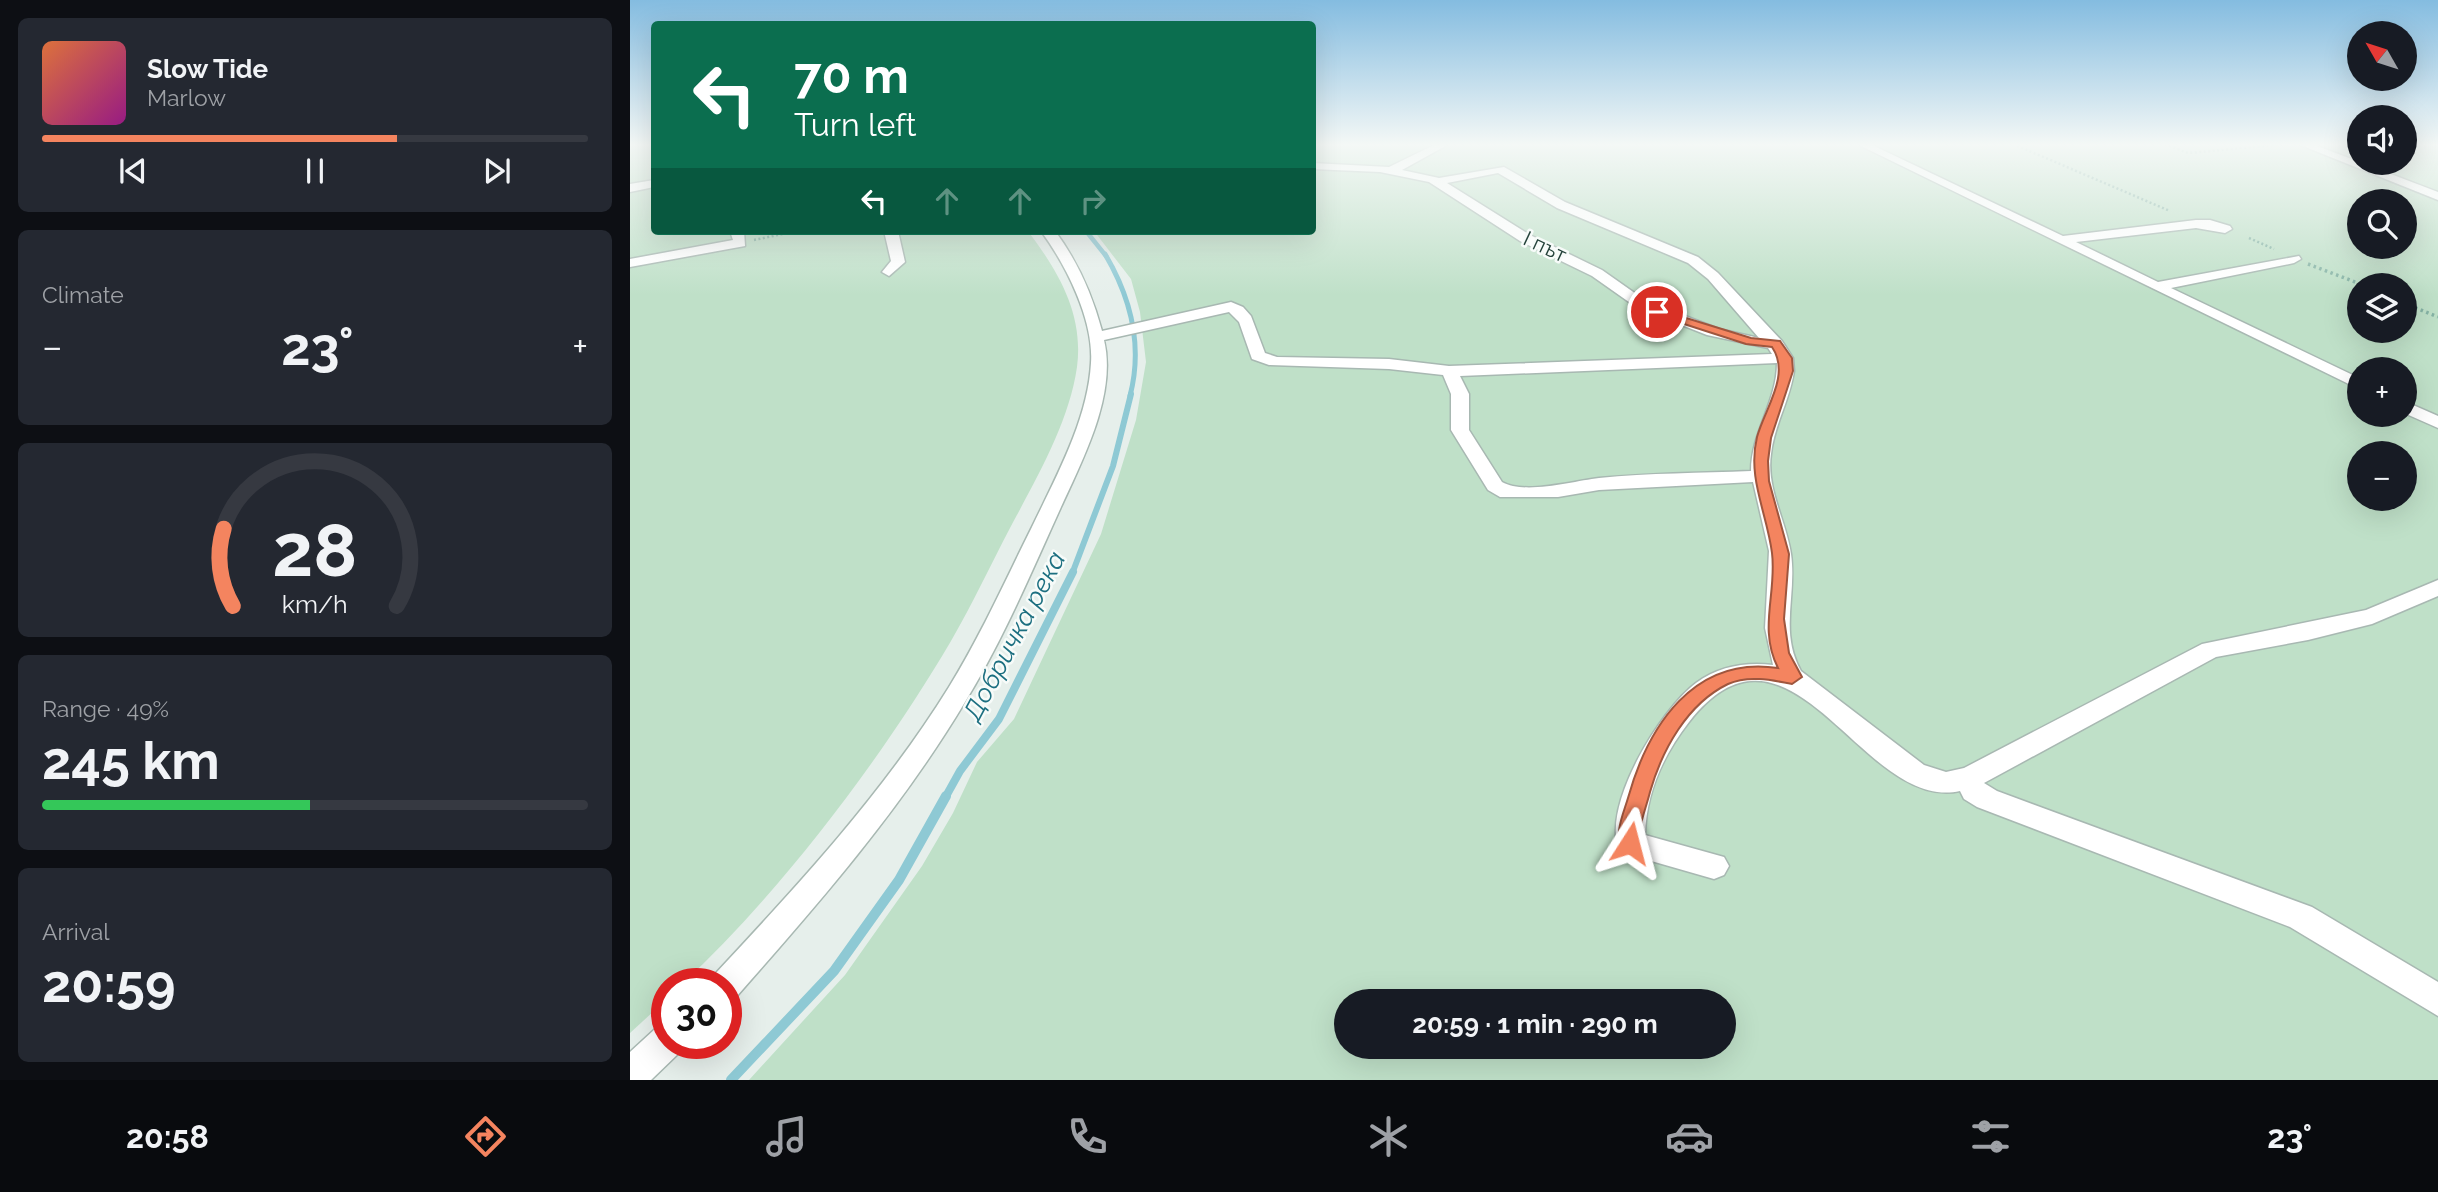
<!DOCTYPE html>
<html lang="en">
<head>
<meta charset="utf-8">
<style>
	:root { --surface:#171b24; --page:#242831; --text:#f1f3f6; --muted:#9ea1a6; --line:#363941; --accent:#f4845f }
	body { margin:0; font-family:Raleway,sans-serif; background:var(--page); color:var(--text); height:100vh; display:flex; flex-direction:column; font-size:26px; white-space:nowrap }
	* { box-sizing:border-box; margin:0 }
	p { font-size:23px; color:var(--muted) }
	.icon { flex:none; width:38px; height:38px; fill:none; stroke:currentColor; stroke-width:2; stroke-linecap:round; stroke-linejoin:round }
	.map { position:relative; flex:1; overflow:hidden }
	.panel { display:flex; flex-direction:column; gap:18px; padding:18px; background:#0d0f14; width:630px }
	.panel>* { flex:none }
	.hud { position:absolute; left:21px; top:21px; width:665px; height:214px; border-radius:7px; box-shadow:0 7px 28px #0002; background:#0b6e4f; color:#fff; overflow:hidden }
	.needle { width:46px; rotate:309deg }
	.buttons { position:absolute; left:1717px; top:21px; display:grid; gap:14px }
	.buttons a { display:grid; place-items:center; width:70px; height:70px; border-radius:50%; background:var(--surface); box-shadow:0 7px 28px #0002; font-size:35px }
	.speed { position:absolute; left:21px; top:968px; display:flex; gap:14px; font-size:35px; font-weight:700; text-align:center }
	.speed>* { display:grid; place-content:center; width:91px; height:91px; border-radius:50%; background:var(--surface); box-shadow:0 7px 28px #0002; line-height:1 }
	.speed .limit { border:10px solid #d22; background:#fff; color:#111 }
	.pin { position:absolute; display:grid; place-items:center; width:60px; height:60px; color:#fff; margin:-30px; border:4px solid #fff; border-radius:50%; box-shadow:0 2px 7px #0007 }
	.me { position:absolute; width:77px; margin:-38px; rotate:9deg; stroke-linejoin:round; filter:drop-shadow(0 0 5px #0008) }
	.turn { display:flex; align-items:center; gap:24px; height:147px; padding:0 28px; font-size:32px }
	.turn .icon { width:91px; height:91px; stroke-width:2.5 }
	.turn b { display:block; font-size:49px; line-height:60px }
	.lanes { display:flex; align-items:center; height:66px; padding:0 28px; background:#0003; justify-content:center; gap:35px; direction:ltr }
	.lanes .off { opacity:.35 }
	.big { font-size:52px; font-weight:700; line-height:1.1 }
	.panel .tile { flex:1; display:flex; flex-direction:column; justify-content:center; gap:10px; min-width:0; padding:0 24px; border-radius:10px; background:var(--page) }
	.panel .dial { align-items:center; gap:0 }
	.dial svg { height:182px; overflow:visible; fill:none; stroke:var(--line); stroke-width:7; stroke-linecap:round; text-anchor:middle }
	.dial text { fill:var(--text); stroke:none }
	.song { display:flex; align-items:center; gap:21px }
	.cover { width:84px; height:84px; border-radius:10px; background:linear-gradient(135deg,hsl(20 70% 55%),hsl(310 70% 35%)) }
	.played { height:7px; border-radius:4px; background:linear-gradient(90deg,var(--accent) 65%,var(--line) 65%) }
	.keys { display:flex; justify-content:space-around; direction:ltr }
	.heat { display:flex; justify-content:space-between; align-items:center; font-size:38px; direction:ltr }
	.charge { height:10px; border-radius:5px; background:linear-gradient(90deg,#34c759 49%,var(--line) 0) }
	.trip { position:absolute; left:704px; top:989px; width:402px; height:70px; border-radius:35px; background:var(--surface); box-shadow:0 7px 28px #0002; font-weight:700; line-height:70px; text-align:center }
	.dock { display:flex; height:112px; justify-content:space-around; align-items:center; background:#090b0e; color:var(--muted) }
	.dock .icon { width:49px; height:49px }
	.dock .on { color:var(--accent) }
	.dock b { font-size:32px; color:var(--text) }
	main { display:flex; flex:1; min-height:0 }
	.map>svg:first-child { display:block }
	.green { fill:#bfe0c8; fill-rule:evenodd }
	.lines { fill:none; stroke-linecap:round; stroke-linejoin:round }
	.stream-far4 { stroke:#8ec9d4; stroke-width:4.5 }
	.stream-far3 { stroke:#8ec9d4; stroke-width:5 }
	.stream-far2 { stroke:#8ec9d4; stroke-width:6 }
	.stream-far1 { stroke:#8ec9d4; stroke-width:8 }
	.stream { stroke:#8ec9d4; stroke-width:10 }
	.street-casing { stroke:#a8b8b2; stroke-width:3 }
	.path-far1 { stroke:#86b3a5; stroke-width:2.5; stroke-dasharray:2 2.5; stroke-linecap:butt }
	.path { stroke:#86b3a5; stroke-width:3.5; stroke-dasharray:2.5 3.5; stroke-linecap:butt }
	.street { fill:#fff; fill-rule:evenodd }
	.route { fill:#f4845f; stroke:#9f563e; stroke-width:2 }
	.labels { text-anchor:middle; stroke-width:5; stroke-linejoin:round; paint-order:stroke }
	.far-street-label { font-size:21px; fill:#24423a; stroke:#f7fbf9 }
	.water-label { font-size:26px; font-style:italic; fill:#1c6f80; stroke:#f7fbf9 }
</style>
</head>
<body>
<main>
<section class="panel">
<div class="tile">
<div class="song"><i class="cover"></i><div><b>Slow Tide</b><p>Marlow</p></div></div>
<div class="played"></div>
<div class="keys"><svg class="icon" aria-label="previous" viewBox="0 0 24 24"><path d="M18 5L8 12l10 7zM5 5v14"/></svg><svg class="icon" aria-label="pause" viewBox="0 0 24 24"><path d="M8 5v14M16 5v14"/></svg><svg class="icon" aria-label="next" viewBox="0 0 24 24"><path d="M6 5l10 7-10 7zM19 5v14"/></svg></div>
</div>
<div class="tile"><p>Climate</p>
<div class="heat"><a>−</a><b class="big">23°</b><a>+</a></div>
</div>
<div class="tile dial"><svg viewBox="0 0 100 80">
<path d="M14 69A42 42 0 1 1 86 69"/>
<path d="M14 69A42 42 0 0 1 10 35" stroke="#f4845f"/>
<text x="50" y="56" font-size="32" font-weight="700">28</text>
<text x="50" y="72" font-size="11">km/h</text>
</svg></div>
<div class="tile"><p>Range · 49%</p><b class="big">245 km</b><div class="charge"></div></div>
<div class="tile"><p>Arrival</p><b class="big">20:59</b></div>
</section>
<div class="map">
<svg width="1808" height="1080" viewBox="0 0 1808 1080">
	<rect width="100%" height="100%" fill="#e6efeb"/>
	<!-- green -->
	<path class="green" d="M0,144H24V231H398C428,271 454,314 447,367C439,423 406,479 380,528C360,566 342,605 321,641C253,757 151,892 53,983L37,984V999L0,1033Z
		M683,144H1729V163H1774L1775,144H1808V1080H119L215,975L292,866L323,813L347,762L384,719L471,534L506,420L516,362L510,312L501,279L464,231H682ZM1729,201H1774V247H1729ZM1729,285H1774V331H1729ZM1729,369H1774V415H1729ZM1729,453H1774V499H1729ZM716,1001H1094V1046H716Z"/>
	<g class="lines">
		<!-- stream-far4 -->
		<path class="stream-far4" d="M456,231L476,256"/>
		<!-- stream-far3 -->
		<path class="stream-far3" d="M475,254C501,298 513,346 500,396"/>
		<!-- stream-far2 -->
		<path class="stream-far2" d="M442,574L483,466L501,394"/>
		<!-- stream-far1 -->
		<path class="stream-far1" d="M315,798L330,771L369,719L443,572"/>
		<!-- stream -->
		<path class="stream" d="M101,1080L204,971L269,880L316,796"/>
		<!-- street casing -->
		<g class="street-casing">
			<path id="street" d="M806,144H819L772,170L809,178L874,167L935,202L1068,257L1088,273L1152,341L1163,358L1164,371C1160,400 1144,425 1141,454C1136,489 1156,520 1161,554C1167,595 1149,632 1171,671L1294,765L1316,772L1334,768L1572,644L1736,610L1808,580V596L1742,624L1678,640L1586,657L1354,783L1367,791L1682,907L1808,982V1016L1660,927L1347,807L1334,799L1330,791C1232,813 1161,592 1059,722C1034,754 1016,793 1015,835L1094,857L1099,866L1094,875L1084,879L990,852C969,808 1031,709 1066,683C1089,666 1116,662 1143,665L1135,628L1139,551L1123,482L969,490L928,497H870L858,490L821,430V394L813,375L759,369L639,365L622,359L609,322L599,312L474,340C487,394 453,459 431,507C401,573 373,640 335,702C271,809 189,903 107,996L96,1001V984H80L85,974C169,884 254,792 319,687C351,635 375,581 402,527C426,477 458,419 461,363C464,320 436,265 411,231H425C448,262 462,294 472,331L601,302L613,307L621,316L635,353L647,357L759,359L819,366L1142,354L1138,348L1077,335L1006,307L962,276L890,241L799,182L750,172L682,169V163L759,167ZM868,173L927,208L1058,263L1078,279L1129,338L1089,329L1016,301L972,270L900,235L817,183ZM1147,363C1147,401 1121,433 1121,471C1071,473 1019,473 969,478C943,481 895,495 872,482L839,430V394L830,376Z
				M1227,144H1240L1433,236L1566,220H1580L1600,226L1602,229L1595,233L1566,228L1446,242L1528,282L1669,256L1671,259L1664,263L1541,288L1729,378V389Z
				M1668,144H1682L1808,192V200Z
				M24,180V187L0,192V184Z
				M100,231H114L115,246L0,267V259L103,240Z
				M254,231H268L275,262L259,276L252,272L261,261Z
				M1774,401L1808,416V428L1774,413Z
				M37,1024V1043H53L49,1053L21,1080H0V1052L25,1029Z"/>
		</g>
		<!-- path-far1 -->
		<path class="path-far1" d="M1383,144L1540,211
			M1535,144L1558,153L1657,144
			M1619,238L1644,249
			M124,240L167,231"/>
		<!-- path -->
		<path class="path" d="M1678,264L1733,285
			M1774,303L1808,317"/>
		<!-- street -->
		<use href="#street" class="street"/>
	</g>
	<!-- sky -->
	<linearGradient id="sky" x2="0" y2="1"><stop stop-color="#84bce0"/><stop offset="0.49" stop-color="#f4f8f6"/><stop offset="1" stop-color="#f4f8f6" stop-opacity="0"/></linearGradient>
	<rect width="1808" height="295" fill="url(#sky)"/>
	<!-- route -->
	<path class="route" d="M1027,309L1121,338L1150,341L1162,358L1163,371L1141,438L1138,461L1139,481L1159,554L1154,619L1159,653L1172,677L1162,684C1142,680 1118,675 1098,684C1057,704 1032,750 1020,792C1017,804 1012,817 1010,829C1009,837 1011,842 1008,850L1000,853L992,850C984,833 993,815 998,798C1018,726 1064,655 1148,668C1128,629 1147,593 1142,553C1137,513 1117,478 1127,437C1135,408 1161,375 1142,347L1116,344L1023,314V310Z"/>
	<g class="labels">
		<!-- far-street labels -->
		<g class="far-street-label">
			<text transform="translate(915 247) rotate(25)" y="7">І път</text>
		</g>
		<!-- water labels -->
		<g class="water-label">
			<text transform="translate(384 636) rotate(-62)" y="9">Добричка река</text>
		</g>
	</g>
</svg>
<div class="buttons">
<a><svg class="needle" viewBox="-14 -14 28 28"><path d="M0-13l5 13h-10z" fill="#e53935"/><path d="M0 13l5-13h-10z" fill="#9ea1a6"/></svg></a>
<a><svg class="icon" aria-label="sound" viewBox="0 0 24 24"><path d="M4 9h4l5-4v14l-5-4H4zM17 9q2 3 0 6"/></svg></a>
<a><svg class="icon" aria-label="search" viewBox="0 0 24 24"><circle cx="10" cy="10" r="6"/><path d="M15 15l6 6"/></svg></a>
<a><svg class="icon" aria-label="layers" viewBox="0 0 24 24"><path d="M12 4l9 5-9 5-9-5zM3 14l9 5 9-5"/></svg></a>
<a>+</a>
<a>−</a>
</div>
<div class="speed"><div class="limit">30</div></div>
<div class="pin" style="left:1027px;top:312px;background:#d93025"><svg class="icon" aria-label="arrive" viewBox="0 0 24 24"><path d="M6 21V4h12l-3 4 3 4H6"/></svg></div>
<svg class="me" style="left:1000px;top:843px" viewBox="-20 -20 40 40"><path d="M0-17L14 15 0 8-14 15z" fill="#f4845f" stroke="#fff" stroke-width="4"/></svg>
<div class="trip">20:59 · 1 min · 290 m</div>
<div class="hud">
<div class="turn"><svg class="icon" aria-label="left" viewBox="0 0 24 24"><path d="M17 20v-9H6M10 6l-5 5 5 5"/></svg><div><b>70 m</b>Turn left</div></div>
<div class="lanes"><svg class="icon" aria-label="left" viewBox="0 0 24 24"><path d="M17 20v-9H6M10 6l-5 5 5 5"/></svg><svg class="icon off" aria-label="ahead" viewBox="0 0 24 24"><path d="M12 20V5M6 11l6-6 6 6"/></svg><svg class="icon off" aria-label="ahead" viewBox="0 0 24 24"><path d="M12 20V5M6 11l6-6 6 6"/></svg><svg class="icon off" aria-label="right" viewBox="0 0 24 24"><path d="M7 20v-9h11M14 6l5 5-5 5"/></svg></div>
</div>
</div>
</main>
<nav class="dock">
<b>20:58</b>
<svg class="icon on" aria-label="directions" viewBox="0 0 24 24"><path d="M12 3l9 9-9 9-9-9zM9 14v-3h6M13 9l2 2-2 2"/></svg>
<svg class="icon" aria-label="music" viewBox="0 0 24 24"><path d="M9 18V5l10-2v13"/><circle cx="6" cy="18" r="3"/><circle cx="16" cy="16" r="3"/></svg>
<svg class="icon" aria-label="phone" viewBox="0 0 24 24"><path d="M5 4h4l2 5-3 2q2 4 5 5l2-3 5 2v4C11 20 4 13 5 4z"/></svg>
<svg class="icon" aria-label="climate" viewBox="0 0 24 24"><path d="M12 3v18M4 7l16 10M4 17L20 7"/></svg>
<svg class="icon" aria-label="car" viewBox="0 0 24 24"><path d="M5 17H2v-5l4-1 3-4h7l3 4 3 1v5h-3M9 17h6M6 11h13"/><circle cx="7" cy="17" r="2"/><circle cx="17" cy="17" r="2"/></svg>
<svg class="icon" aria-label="filters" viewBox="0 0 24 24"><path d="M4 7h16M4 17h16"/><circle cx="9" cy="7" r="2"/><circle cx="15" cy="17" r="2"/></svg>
<b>23°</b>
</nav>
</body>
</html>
